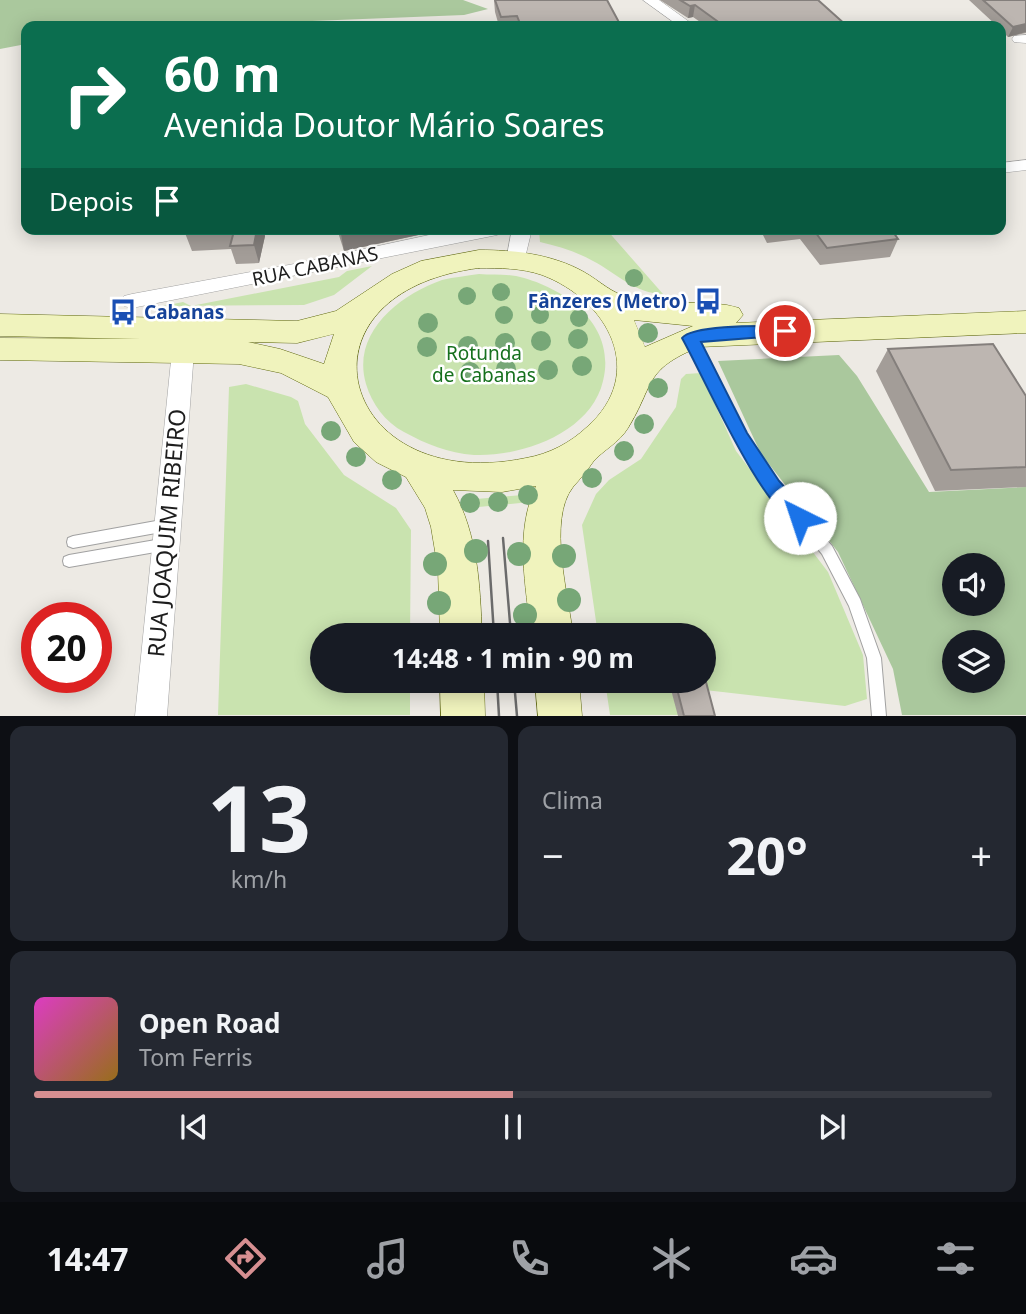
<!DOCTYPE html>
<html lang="pt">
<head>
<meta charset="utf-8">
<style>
	:root { --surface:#171b24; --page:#242831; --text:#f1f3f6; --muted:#9ea1a6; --line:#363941; --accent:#d68f91 }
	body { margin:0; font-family:"Noto Sans",sans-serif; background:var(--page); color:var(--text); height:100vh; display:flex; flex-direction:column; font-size:26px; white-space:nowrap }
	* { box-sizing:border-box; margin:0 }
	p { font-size:23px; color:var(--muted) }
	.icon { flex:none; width:38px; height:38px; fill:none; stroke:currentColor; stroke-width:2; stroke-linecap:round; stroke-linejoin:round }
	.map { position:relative; height:716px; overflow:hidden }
	.drawer { display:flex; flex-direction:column; gap:10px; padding:10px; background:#0d0f14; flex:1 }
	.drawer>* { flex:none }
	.hud { position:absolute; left:21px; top:21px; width:985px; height:214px; border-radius:14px; box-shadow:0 4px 18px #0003; background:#0b6e4f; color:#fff; overflow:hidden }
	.tools { position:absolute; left:942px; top:553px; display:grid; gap:14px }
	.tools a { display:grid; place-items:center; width:63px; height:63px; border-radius:50%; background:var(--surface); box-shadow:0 4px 18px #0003; font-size:35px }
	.speed { position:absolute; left:21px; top:602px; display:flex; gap:14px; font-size:35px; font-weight:700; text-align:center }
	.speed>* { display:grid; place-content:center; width:91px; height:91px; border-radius:50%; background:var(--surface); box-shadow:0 4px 18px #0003; line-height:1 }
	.speed .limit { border:10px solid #d22; background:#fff; color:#111 }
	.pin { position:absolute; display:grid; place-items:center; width:60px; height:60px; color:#fff; margin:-30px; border:4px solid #fff; border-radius:50%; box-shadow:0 2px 7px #0007 }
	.me { position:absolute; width:77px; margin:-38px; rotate:319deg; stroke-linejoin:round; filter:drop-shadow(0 0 5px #0008) }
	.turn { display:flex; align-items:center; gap:24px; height:147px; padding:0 28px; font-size:32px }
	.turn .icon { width:91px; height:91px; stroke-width:2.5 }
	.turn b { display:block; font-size:49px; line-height:60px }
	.then { display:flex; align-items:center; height:66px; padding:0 28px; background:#0003; gap:14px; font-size:26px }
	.big { font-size:52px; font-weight:700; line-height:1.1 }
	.drawer .tile { flex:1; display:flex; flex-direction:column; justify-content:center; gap:10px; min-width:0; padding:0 24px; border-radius:14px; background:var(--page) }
	.drawer .dial { align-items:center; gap:0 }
	.dial b { font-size:91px; line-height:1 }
	.song { display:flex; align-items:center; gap:21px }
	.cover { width:84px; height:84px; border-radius:10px; background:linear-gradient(135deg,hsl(310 70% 55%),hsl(40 70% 35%)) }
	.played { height:7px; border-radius:4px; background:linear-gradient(90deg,var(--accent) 50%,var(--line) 50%) }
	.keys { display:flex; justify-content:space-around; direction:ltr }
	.heat { display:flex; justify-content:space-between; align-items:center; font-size:38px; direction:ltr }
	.drawer .tiles { flex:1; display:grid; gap:10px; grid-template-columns:1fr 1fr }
	.tile:last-child { grid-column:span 2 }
	.trip { position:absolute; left:310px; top:623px; width:406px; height:70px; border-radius:35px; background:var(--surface); box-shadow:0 4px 18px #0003; font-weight:700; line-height:70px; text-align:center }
	.dock { display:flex; height:112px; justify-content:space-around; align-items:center; background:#090b0e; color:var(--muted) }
	.dock .icon { width:49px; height:49px }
	.dock .selected { color:var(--accent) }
	.dock b { font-size:32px; color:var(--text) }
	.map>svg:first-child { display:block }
	.grass { fill:#c9e3af }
	.forest { fill:#aac89d; fill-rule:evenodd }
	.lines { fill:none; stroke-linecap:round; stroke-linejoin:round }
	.lane-casing { stroke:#a1a1a1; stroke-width:2 }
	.street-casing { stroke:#a1a1a1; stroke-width:1 }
	.secondary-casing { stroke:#606910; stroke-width:1 }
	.lane { fill:#fff; fill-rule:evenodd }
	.street { fill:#fff; fill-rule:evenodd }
	.secondary { fill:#f0f3bd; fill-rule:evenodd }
	.tram { stroke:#6b6b6b; stroke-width:2.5 }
	.tree { fill:#77a777 }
	.wall { fill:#a39d98 }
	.shaded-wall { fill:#847f7c }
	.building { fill:#bdb6b1; stroke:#847f7c; stroke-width:2 }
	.route { fill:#1a73e8; stroke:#114b97; stroke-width:2 }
	.labels { text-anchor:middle; stroke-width:5; stroke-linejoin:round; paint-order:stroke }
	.street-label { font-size:19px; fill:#1d1d1d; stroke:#fff }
	.transit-label { font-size:19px; font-weight:bold; fill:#164399; stroke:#fff; text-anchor:end }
	.park-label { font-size:19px; fill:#16701d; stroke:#fff }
	.near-street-label { font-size:23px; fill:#1d1d1d; stroke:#fff }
</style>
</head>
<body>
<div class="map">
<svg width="1026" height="716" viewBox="0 0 1026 716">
	<rect width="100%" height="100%" fill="#edeae4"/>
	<!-- grass -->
	<path class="grass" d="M606,229L663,294C636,294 616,273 593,261C577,252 558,246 540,242L539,230Z
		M372,266L334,295L304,305L163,306L183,302L191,306L339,277L347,271Z
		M479,274C491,275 504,274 516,276C565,287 617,325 603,381C591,433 521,457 474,455C448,453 426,444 404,432C385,422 372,404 366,384C351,333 399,295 442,280C454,277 467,276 479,274Z
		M701,373L736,451L828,572L863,655L867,699L845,706L670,686L679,715H610L605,681H704V635H598L582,525L596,494L609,480L641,459L676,407L681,379L686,374Z
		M246,384L291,397L298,401L305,424L344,475L396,508L411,530L410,635H322V681H410V715H218L229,387Z
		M534,494L530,502L468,508L465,500Z"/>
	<!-- forest -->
	<path class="forest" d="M0,0H463L488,9L464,15L287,22L278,26H26V44L0,49Z
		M839,355L857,376L929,492L1026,487V715H902L893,669L838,552L761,454L718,361ZM954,565H992V604H954ZM954,642H992V681H954Z"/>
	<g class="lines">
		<!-- lane casing -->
		<g class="lane-casing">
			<path id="lane" d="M690,334L694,335L712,366L745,434L776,482L832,546L860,599L881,658L886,716H872L867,658L849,606L822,554L768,490L737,440L702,367L685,338Z
				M167,519L171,521L173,525L171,529L167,531L73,548L68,546L67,542L68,538L73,536Z
				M167,538L172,540L173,544L172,548L167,550L69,567L64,565L63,561L64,557L69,555Z"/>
		</g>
		<!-- street casing -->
		<g class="street-casing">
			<path id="street" d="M643,0H659L695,26H679Z
				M1026,35V43L1014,42L1012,39L1014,36Z
				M1026,160V170L1001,173V163Z
				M457,229H507L497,235L132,308L124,306L121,301L124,296L132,294L294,264Z
				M512,229H532L523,266H509L506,261Z
				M183,343L191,345L194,351L167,716H135L172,351L175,345Z"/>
		</g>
		<!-- secondary casing -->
		<g class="secondary-casing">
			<path id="secondary" d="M479,250C514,250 552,254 584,272C600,281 612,294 631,298C666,307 708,298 739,308L743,315L736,323L1026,311V333L699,347C643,370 655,384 628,428C619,443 603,450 593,462C587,471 580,479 573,487C547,520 569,597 573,635H531C526,585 514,533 536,486L502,492L453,490C478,535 480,585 482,635H440L438,569L431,527L425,508L406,477L376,462L354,442L328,397L281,373L239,364L0,360V338L142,339L0,336V314L297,321L336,311L392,274L421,261ZM479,268C500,268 522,268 542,275C608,300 648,373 587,427C570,443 549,454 526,458C340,497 283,293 479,268ZM634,320L693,326L645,347ZM334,334L324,364L280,349L248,342L297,343Z
				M440,681H484L485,716H441Z
				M535,681H579L582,716H538Z"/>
		</g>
		<!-- lane -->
		<use href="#lane" class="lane"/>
		<!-- street -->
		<use href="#street" class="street"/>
		<!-- secondary -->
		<use href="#secondary" class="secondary"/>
		<!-- tram -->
		<path class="tram" d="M503,538L511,635
			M488,541L494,635
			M497,681L499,716
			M514,681L517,716"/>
	</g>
	<!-- trees -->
	<g class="tree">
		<circle cx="634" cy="278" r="9"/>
		<circle cx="501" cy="292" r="9"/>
		<circle cx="467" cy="296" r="9"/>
		<circle cx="504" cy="315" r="9"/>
		<circle cx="540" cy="315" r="9"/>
		<circle cx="579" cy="318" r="9"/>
		<circle cx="428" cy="323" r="10"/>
		<circle cx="648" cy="333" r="10"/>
		<circle cx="578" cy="339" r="10"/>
		<circle cx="541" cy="341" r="10"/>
		<circle cx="505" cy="343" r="10"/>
		<circle cx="468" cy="346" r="10"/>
		<circle cx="427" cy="347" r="10"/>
		<circle cx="582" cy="366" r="10"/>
		<circle cx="506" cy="369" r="10"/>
		<circle cx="548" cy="370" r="10"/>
		<circle cx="470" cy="372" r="10"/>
		<circle cx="658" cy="388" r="10"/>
		<circle cx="644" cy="424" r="10"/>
		<circle cx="331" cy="431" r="10"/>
		<circle cx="624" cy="451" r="10"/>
		<circle cx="356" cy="457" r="10"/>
		<circle cx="592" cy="478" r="10"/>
		<circle cx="392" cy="480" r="10"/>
		<circle cx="528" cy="495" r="10"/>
		<circle cx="498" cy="502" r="10"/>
		<circle cx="470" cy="503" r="10"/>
		<circle cx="476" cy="551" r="12"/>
		<circle cx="519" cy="554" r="12"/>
		<circle cx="564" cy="556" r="12"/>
		<circle cx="435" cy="564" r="12"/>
		<circle cx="569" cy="600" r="12"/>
		<circle cx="439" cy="603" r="12"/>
		<circle cx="525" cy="615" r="12"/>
	</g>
	<!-- wall -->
	<path class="wall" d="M494,0H607L621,26H499L495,12Z
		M660,0H818L847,26H706L693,17L688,18Z
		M969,0H1026V33L1008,37L1001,30V26H997Z
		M186,229H263L265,236L259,263L236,264L231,249L192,251L185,233Z
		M337,229H422L423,234L344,251Z
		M760,229H891L898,239L890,257L820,265L800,239L767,243Z
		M888,349L1026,396V487L935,491L876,371Z
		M672,681H700L715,716H678L670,686Z"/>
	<!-- shaded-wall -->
	<path class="shaded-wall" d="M695,5L693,17L688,18L690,6Z
		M1026,24V32L1008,37L1013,27Z
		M257,229H263L265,236L259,263L254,245Z
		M363,229H422L423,234L344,251L341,234Z"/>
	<!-- building -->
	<path class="building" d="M495,0H607L621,26H521L517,16L501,17Z
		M680,0H818L847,26H724L695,5L690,6Z
		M983,0H1026V24L1013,27Z
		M186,229H257L254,245L230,246L234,231L185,233Z
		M339,229H363L341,234Z
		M813,229H891L898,239L827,248Z
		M993,344L1026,396V467L951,470L888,349Z
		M675,681L706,682L715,716H684Z"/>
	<!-- route -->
	<path class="route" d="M785,326L792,331L790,335L701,342L747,433L779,481L807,512L809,518L807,524L800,526C763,513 704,377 682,338C693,324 765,326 785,326Z"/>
	<!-- icons -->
	<defs>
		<g id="bus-bare" transform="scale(2.1)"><path d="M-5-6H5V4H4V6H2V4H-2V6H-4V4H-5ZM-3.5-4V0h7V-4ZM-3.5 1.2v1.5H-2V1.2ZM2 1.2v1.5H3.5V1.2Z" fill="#1a4fb4" stroke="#fff" stroke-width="2.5" paint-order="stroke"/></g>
	</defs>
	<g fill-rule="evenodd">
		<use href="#bus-bare" x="708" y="301"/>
		<use href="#bus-bare" x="123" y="312"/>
	</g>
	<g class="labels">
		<!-- street labels -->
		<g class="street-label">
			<text transform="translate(315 266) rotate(-12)" y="7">RUA CABANAS</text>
		</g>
		<!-- transit labels -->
		<g class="transit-label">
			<text x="687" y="308">Fânzeres (Metro)</text>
			<text x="144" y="319" text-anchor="start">Cabanas</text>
		</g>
		<!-- park labels -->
		<g class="park-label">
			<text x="484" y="360">Rotunda<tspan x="484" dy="22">de Cabanas</tspan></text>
		</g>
		<!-- near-street labels -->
		<g class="near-street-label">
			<text transform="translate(167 533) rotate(-85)" y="8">RUA JOAQUIM RIBEIRO</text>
		</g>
	</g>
</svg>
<div class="tools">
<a><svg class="icon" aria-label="sound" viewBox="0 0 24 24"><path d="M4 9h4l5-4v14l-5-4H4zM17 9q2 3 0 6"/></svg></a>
<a><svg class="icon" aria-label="layers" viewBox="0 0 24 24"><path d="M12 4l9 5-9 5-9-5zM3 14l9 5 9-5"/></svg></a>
</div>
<div class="speed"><div class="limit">20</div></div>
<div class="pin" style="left:785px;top:331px;background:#d93025"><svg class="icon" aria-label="arrive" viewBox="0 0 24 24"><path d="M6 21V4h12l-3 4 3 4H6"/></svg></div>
<svg class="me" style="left:800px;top:518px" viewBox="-20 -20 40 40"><circle r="19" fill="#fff"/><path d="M0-13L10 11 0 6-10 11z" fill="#1a73e8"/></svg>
<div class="trip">14:48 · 1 min · 90 m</div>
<div class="hud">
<div class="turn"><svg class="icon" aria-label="right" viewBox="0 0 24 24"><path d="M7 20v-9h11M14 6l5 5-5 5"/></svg><div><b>60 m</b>Avenida Doutor Mário Soares</div></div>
<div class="then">Depois<svg class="icon" aria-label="arrive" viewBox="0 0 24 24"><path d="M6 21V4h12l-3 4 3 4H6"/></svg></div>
</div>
</div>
<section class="drawer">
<div class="tiles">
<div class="tile dial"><b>13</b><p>km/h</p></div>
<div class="tile"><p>Clima</p>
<div class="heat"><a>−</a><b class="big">20°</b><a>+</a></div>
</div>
<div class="tile">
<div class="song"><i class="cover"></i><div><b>Open Road</b><p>Tom Ferris</p></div></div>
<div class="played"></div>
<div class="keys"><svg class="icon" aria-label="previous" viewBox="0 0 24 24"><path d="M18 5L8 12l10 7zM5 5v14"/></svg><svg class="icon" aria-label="pause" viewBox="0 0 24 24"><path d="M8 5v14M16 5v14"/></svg><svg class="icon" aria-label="next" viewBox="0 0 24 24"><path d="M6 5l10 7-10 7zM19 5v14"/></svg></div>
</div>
</div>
</section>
<nav class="dock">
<b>14:47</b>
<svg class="icon selected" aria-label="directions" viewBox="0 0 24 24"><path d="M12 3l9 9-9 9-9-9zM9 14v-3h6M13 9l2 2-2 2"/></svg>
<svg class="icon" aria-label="music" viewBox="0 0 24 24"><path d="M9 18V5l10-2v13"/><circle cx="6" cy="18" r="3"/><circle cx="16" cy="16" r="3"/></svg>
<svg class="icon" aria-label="phone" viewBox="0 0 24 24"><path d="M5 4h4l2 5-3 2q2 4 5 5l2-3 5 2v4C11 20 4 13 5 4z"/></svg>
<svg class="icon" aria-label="climate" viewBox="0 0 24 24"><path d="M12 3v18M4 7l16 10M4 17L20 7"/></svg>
<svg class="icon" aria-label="car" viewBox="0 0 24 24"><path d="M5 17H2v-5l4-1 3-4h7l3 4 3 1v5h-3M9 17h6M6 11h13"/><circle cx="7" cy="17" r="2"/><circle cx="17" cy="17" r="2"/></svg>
<svg class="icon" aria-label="filters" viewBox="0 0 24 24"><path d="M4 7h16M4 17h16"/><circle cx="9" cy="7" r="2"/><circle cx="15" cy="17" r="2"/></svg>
</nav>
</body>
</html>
